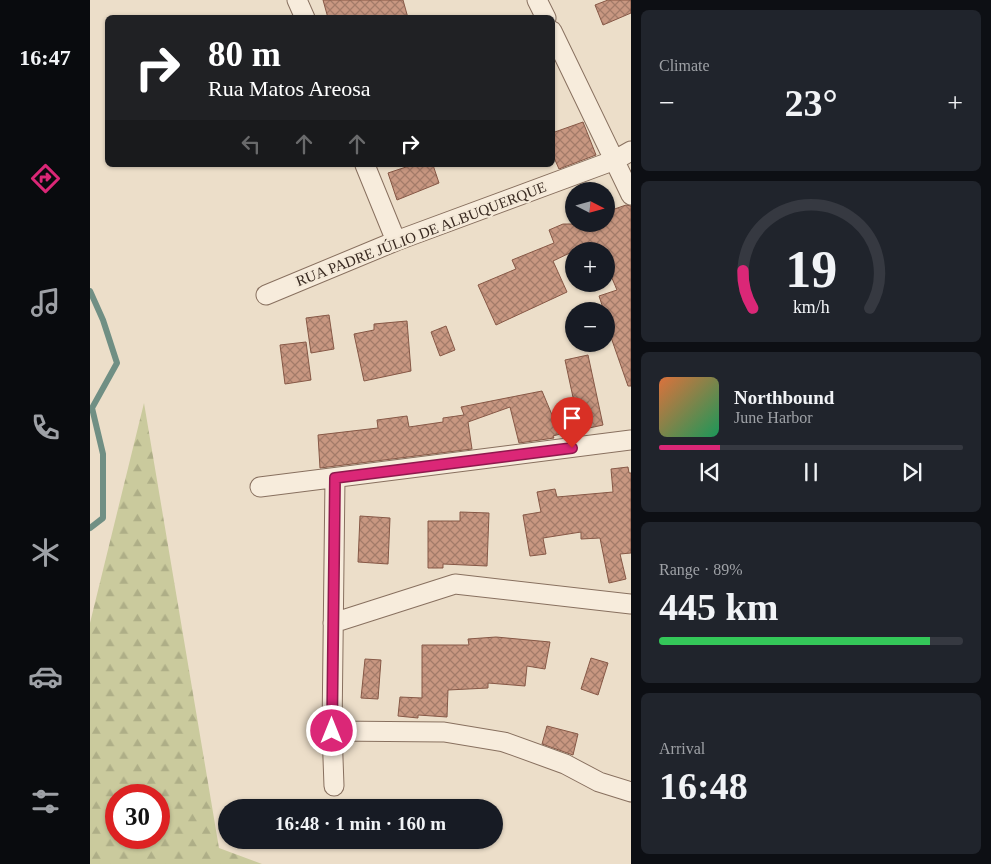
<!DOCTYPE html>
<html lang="en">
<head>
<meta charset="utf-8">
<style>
	:root { --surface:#171b24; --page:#20242c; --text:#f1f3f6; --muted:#9ea1a6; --line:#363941; --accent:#db2777 }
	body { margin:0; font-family:"Times New Roman",serif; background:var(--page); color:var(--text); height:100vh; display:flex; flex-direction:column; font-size:19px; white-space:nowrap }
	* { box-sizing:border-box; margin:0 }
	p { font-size:16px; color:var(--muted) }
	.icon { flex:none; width:28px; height:28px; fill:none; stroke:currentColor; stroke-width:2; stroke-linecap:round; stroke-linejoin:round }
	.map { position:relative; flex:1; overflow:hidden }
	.sheet { display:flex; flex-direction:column; gap:10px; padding:10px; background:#0d0f14; width:360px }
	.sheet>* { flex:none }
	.top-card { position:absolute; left:15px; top:15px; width:450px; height:152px; border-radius:8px; box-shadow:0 1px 4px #0004; background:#202124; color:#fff; overflow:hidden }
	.needle { width:32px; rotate:96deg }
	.buttons { position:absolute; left:475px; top:182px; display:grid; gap:10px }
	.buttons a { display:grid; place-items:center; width:50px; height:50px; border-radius:50%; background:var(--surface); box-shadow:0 1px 4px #0004; font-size:25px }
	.speed { position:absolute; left:15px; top:784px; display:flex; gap:10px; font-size:25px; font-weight:700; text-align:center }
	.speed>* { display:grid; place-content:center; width:65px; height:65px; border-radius:50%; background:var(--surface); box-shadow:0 1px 4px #0004; line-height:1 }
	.speed .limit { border:8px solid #d22; background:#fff; color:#111 }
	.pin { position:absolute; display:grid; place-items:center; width:42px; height:42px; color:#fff; margin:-51px -21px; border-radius:50% 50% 50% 0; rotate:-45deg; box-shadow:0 0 5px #0007 }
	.pin .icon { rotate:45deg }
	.me { position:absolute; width:55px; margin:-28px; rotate:0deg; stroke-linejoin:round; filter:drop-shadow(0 0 4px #0008) }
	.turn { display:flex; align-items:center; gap:18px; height:105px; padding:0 20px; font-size:22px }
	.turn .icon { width:65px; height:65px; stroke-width:2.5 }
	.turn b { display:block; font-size:35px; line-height:42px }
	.lanes { display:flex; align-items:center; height:48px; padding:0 20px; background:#0003; justify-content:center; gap:25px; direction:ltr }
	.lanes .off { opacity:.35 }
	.big { font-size:38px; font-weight:600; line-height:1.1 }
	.sheet .widget { flex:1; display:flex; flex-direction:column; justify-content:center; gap:8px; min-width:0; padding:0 18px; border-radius:8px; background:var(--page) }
	.sheet .dial { align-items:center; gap:0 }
	.dial svg { height:130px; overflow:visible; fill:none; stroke:var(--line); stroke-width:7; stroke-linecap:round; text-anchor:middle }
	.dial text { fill:var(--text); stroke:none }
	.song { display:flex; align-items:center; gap:15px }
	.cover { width:60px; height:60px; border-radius:8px; background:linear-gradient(135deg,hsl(20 70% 55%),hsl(150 70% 35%)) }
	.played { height:5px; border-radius:2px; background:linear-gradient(90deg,var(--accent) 20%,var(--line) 20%) }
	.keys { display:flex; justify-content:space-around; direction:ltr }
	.heat { display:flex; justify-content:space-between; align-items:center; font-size:28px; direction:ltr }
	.charge { height:8px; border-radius:4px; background:linear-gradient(90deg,#34c759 89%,var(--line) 0) }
	.trip { position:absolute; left:128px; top:799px; width:285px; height:50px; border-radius:25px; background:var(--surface); box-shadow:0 1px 4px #0004; font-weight:600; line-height:50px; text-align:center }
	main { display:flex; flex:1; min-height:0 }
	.menu { display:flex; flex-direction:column; width:90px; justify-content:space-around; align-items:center; background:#090b0e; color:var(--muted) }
	.menu .icon { width:35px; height:35px }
	.menu .selected { color:var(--accent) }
	.menu b { font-size:22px; color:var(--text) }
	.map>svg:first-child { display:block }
	.forest { fill:url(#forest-firs); fill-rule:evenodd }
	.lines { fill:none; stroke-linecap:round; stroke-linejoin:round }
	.stream { stroke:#708f84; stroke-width:6 }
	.building { fill:url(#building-cross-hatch); stroke:#865846 }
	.street-casing { stroke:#88705f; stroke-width:21 }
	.street { stroke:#f7ecdc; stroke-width:19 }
	.route-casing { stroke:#8e194d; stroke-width:12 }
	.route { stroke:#db2777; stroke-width:9 }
	.labels { text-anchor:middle; stroke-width:4.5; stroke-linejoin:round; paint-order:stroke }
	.street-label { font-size:15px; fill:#392a21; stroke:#f4e9d8 }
</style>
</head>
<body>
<main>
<nav class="menu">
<b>16:47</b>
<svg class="icon selected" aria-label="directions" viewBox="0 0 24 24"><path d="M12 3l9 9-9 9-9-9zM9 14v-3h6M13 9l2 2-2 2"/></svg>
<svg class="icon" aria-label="music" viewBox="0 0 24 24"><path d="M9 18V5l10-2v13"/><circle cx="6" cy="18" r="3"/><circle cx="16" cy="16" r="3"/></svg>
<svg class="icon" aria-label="phone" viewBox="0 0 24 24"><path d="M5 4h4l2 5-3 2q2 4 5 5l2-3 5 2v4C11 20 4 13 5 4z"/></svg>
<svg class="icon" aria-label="climate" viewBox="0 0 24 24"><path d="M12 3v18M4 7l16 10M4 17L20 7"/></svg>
<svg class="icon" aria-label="car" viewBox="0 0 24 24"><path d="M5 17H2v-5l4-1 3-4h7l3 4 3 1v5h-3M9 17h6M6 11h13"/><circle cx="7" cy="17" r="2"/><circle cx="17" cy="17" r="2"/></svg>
<svg class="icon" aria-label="filters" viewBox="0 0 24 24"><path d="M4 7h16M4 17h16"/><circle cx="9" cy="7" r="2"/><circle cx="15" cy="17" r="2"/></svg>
</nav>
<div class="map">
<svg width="541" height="864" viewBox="0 0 541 864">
	<defs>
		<pattern id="forest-firs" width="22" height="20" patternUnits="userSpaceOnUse" patternTransform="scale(1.25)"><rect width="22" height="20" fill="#caca9d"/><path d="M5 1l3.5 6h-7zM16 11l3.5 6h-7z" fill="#aeae87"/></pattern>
		<pattern id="building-cross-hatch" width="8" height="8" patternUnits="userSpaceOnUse" patternTransform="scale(1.25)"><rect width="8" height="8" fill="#c89781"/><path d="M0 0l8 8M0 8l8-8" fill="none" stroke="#a37b69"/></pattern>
	</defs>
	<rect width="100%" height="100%" fill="#ecdec9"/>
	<!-- forest -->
	<path class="forest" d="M54,403L129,848L172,864H0V623ZM26,795H69V838H26Z"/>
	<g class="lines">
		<!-- stream -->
		<path class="stream" d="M0,291L13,320L27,363L2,408L13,454V518L0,528"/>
	</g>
	<!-- building -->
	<path class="building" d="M233,0H313L318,18H238Z
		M518,0H541V13L513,25L505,5Z
		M493,122L506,155L469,169L462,153V133Z
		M322,165H343L349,183L307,200L298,173Z
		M536,205L541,206V386H538L516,323V311H514L509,296L527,290L516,264V251H484L463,261L477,292L406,325L388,285L426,269L422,260L464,243L459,230L473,224H516V212Z
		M239,315L244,349L221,353L216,318Z
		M317,321L321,371L274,381L264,334L284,330V324Z
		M356,326L365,350L350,356L341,332Z
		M216,342L221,380L195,384L190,345Z
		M498,355L513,425L490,430L475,360Z
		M452,391L470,434L463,436L464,438L429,443L420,407L378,422L382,449L230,468L228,435L288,428L287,420L317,416L319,427L353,422V418L374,415L371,407Z
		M538,467L539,473H541V553L530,554L536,579L519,583L510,538L491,539V532L453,538L456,554L440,556L433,515L451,512L447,492L465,489L467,497L523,492L521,469Z
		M370,512L399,513L397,566L353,564V568H338V521H370Z
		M270,516L300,518L298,564L268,562Z
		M406,637L460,642L455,669L437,666L435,686L398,683V688L358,690L357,717L328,715V718L308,716L310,697L332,698V645H379L378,639Z
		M501,658L518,663L508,695L491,689Z
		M275,659L291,660L288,699L271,698Z
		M457,726L488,734L483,755L452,744Z"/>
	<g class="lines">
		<!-- street casing -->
		<g class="street-casing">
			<path id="street" d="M207,0L215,18
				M447,0L456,18
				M462,31L541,195
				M275,165L306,241
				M176,295L306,241L525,160L541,151
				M170,487L541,440
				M243,623L365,584L541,604
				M242,731L354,732L414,742L475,764L509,782L541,792
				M244,786L242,731L245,478"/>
		</g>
		<!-- street -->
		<use href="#street" class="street"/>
	</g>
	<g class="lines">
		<!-- route casing -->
		<g class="route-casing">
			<path id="route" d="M242,731L245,478L482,448"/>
		</g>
		<!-- route -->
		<use href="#route" class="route"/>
	</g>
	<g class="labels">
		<!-- street labels -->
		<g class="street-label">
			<text transform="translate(331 234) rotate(-21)" y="5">RUA PADRE JÚLIO DE ALBUQUERQUE</text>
		</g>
	</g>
</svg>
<div class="buttons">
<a><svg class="needle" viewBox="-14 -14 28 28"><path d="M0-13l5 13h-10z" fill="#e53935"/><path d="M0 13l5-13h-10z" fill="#9ea1a6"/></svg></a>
<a>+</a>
<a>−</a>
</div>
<div class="speed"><div class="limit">30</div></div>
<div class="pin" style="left:482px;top:448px;background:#d93025"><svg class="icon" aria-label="arrive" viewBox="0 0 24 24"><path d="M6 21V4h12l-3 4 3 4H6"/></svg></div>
<svg class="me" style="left:242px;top:731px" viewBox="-20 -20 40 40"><circle r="17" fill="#db2777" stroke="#fff" stroke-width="3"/><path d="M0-11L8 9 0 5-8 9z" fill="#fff"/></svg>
<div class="trip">16:48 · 1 min · 160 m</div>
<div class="top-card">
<div class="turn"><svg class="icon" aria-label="right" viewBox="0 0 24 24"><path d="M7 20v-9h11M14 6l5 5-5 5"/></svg><div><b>80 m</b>Rua Matos Areosa</div></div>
<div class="lanes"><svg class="icon off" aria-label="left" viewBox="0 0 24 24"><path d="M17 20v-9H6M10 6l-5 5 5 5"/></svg><svg class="icon off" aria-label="ahead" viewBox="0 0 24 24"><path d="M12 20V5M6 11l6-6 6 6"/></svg><svg class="icon off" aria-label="ahead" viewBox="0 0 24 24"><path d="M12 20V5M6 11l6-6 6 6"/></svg><svg class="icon" aria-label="right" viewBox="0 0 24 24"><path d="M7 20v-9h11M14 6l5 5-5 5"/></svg></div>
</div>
</div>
<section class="sheet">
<div class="widget"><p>Climate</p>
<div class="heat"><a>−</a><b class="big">23°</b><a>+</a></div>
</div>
<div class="widget dial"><svg viewBox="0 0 100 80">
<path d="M14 69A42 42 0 1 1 86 69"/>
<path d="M14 69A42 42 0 0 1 8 46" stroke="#db2777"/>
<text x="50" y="56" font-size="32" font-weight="700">19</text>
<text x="50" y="72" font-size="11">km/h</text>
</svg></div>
<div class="widget">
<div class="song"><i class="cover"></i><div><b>Northbound</b><p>June Harbor</p></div></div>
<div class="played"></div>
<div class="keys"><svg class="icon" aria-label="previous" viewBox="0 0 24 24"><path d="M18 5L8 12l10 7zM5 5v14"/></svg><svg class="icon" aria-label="pause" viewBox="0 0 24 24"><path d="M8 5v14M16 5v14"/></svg><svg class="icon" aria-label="next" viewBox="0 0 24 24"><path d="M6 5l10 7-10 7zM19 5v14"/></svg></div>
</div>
<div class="widget"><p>Range · 89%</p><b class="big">445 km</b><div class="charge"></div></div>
<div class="widget"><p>Arrival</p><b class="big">16:48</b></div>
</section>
</main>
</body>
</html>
